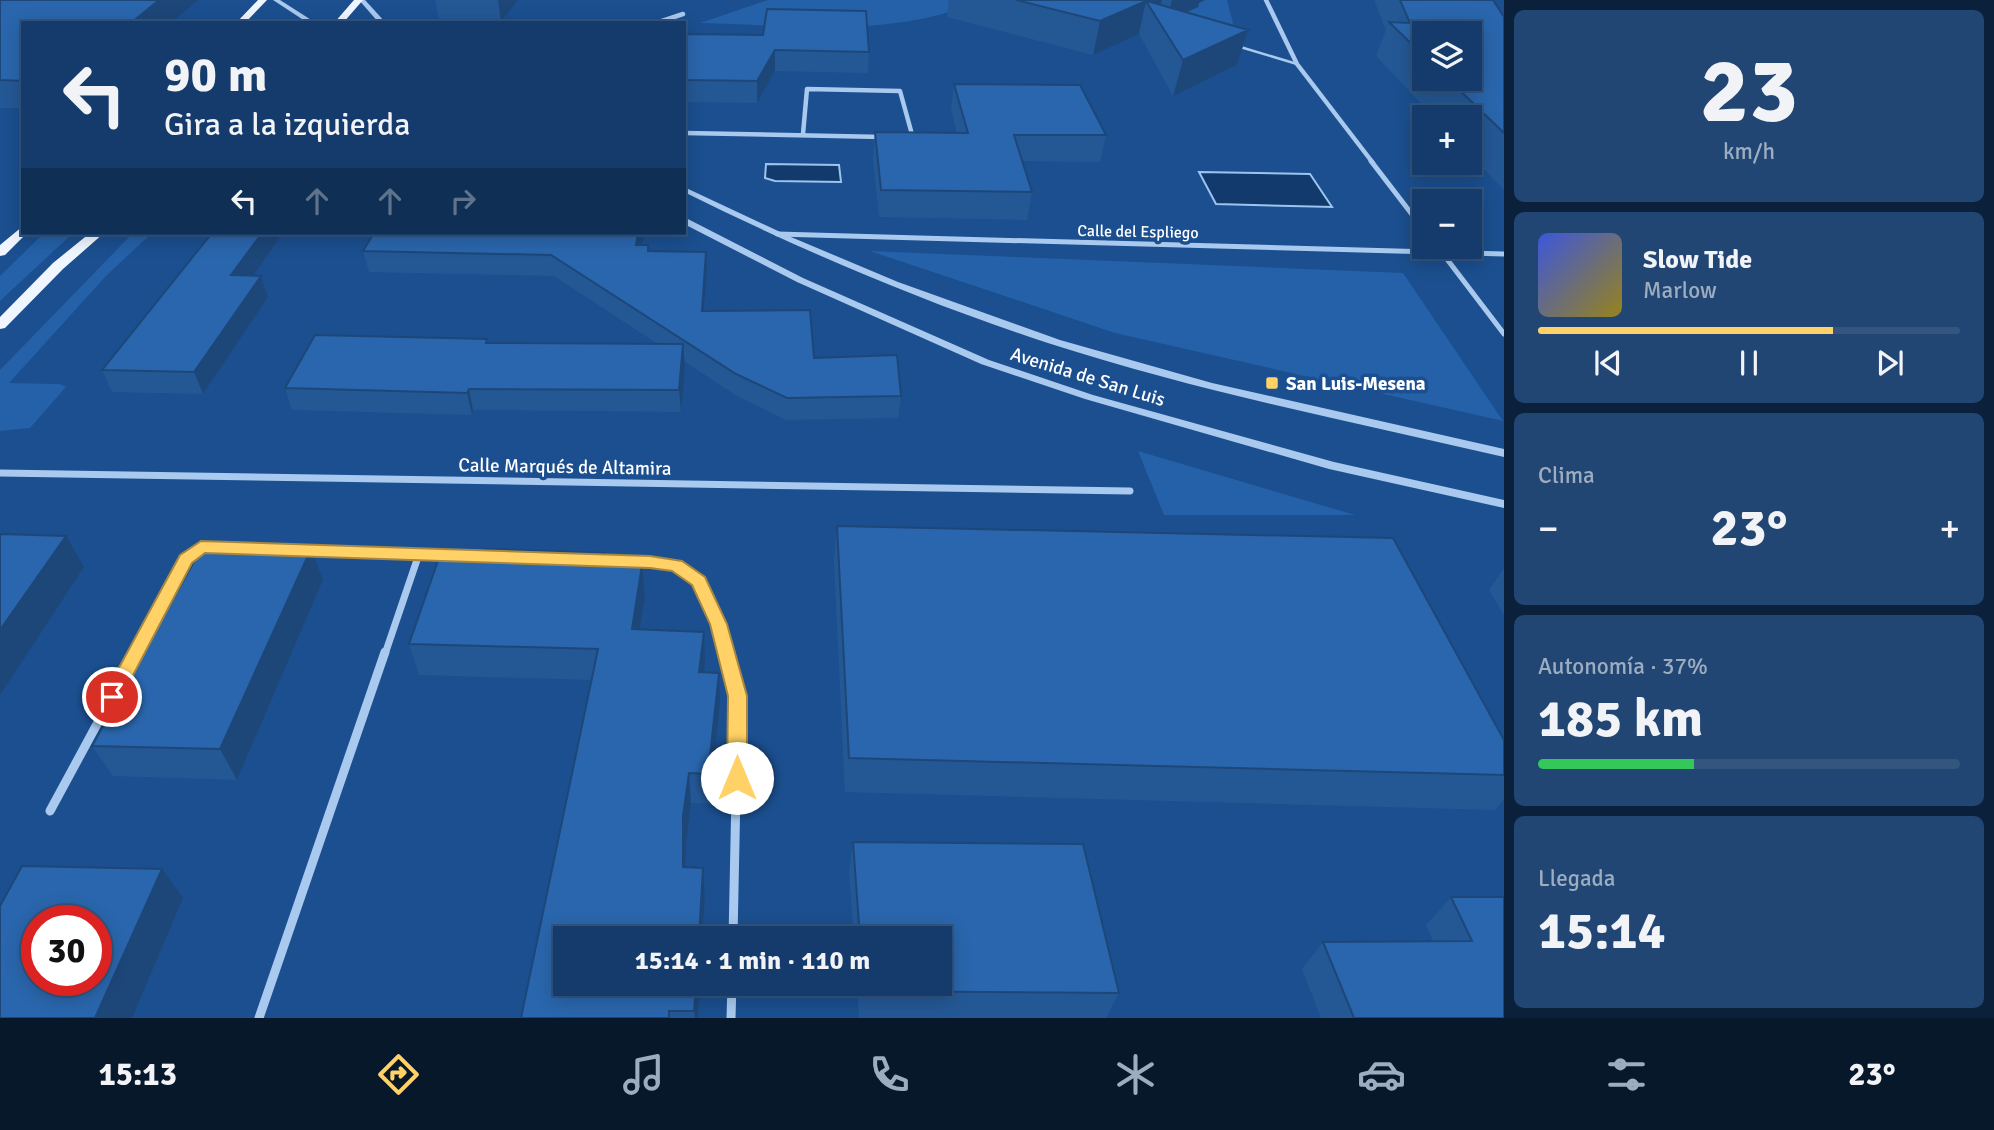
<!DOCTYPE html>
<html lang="es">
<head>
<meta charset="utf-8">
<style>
	:root { --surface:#143b6b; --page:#214673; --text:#f1f3f6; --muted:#9dadc1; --line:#33557e; --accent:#ffd166 }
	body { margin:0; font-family:Signika,sans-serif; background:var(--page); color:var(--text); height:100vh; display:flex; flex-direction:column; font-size:26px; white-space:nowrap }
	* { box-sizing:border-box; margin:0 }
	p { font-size:23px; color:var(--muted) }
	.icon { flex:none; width:38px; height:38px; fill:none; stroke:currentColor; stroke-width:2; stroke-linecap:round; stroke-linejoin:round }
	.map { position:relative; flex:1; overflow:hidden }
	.side { display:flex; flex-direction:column; gap:10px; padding:10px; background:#0b203b; width:490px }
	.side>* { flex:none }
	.guide { position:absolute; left:21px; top:21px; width:665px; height:214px; border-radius:0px; box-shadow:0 4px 18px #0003,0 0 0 2px var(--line); background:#143b6b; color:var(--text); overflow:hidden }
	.controls { position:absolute; left:1412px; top:21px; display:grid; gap:14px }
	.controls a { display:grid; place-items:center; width:70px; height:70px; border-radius:0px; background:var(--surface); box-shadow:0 4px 18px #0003,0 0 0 2px var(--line); font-size:35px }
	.speed { position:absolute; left:21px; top:905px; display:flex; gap:14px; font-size:35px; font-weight:700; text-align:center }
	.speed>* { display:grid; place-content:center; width:91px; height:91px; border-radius:50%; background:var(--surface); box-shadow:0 4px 18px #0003,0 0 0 2px var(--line); line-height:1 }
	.speed .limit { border:10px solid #d22; background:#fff; color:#111 }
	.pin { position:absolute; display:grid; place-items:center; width:60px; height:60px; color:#fff; margin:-30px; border:4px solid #fff; border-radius:50%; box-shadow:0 2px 7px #0007 }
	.me { position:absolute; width:77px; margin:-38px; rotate:0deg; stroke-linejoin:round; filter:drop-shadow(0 0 5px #0008) }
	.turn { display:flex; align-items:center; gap:24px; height:147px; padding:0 28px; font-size:32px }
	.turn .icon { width:91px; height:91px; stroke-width:2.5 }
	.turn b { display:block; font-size:49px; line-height:60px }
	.lanes { display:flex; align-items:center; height:66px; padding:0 28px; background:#0003; justify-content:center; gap:35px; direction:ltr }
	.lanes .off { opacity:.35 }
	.big { font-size:52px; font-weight:700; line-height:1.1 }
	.side .widget { flex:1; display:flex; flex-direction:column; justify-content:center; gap:10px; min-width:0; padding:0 24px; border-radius:10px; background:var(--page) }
	.side .dial { align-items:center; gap:0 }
	.dial b { font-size:91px; line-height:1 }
	.song { display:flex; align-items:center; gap:21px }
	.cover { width:84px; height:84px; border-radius:10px; background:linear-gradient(135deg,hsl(230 70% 55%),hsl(50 70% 35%)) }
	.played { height:7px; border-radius:4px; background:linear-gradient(90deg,var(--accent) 70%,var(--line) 70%) }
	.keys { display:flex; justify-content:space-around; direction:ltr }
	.heat { display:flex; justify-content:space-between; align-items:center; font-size:38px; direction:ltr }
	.charge { height:10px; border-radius:5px; background:linear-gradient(90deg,#34c759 37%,var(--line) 0) }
	.trip { position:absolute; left:553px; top:926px; width:399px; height:70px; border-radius:0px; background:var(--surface); box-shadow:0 4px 18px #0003,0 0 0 2px var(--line); font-weight:700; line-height:70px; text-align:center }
	.dock { display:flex; height:112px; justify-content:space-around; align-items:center; background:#08182b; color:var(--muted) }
	.dock .icon { width:49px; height:49px }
	.dock .on { color:var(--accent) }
	.dock b { font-size:32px; color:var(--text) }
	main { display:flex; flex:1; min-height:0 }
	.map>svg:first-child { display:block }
	.green { fill:#2461a8 }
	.water { fill:#123a6d; stroke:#9cc4f0; stroke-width:2 }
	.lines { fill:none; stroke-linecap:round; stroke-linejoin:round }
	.service { stroke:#a9c9ee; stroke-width:2.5 }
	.minor-far3 { stroke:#a9c9ee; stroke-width:4.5 }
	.minor-far2 { stroke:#a9c9ee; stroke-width:5 }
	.minor-far1 { stroke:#a9c9ee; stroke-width:7 }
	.minor { stroke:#a9c9ee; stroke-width:9 }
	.tertiary { fill:#a9c9ee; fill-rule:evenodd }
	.primary { fill:#f0f6ff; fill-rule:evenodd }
	.wall { fill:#245895; fill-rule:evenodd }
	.shaded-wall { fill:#1d4779 }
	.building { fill:#2a66ad; stroke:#1d4779; stroke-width:2; fill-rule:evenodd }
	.route { fill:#ffd166; stroke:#a68842; stroke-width:2 }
	.poi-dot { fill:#ffd166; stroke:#1b4f8f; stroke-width:2.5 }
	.labels { text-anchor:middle; stroke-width:7; stroke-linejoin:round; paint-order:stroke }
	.far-street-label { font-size:16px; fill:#fff; stroke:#1b4f8f }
	.street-label { font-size:19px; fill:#fff; stroke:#1b4f8f }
	.poi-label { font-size:19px; font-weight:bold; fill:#fff; stroke:#1b4f8f; text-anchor:start }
</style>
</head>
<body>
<main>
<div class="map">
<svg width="1504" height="1018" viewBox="0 0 1504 1018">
	<rect width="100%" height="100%" fill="#1b4f8f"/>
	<!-- green -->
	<path class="green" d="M768,0H982C893,39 795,25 700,23Z
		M1205,0H1227L1235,31L1183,14L1192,6Z
		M44,233H73L0,301V276Z
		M133,233H152L106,276L9,383L60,384L66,387L30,428L0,431V370Z
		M870,251L1403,273L1503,421L1115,333Z
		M1138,451L1355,515H1164Z"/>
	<!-- water -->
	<path class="water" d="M766,164L839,165L841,182L775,181L765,178Z
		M1199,172L1310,174L1332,207L1216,204Z"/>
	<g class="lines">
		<!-- service -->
		<path class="service" d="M1237,46L1297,64"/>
		<!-- minor-far3 -->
		<path class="minor-far3" d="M1266,0L1297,64L1373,163
			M656,23L683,14
			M684,133L883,137
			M803,134L807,89L900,91L913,138H909"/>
		<!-- minor-far2 -->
		<path class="minor-far2" d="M1371,161L1424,230
			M777,234L1504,254
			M1440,250L1504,334"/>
		<!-- minor-far1 -->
		<path class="minor-far1" d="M0,473L1130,491
			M302,550L489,556
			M596,560C614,561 664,560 678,566C709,581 719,623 727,654
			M135,654L186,559L201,547L231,548
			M385,654L419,554"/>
		<!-- minor -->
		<path class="minor" d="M726,652L738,696L733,938
			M50,811L136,652
			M259,1018L385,652
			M731,1018L732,984"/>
		<!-- tertiary -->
		<path class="tertiary" d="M273,0H280L316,23H308Z
			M359,0H365L386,23H379Z
			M684,187L791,237L898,282L1060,340L1212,383L1504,449V457C1353,422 1200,392 1051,344C925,303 803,251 684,192Z
			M684,217L803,278L989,360L1093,395L1334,462L1504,500V508L1329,469L1085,399L981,364L797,282L684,224Z"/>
		<!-- primary -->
		<path class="primary" d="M258,0H267L245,23H236Z
			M354,0H363L343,23H334Z
			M23,226V233H27L5,255L0,256V245Z
			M90,233H104L63,269L5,328L0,329V317L53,263Z"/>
	</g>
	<!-- wall -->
	<path class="wall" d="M0,0L23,23V108H0Z
		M435,0H518L501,22L439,21Z
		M949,0H1205L1199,3L1198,7L1187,12L1248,30L1237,65L1173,96L1139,34L1093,55L947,17Z
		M1374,0H1493L1504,17V190L1470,155V117H1434L1376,56L1386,30ZM1424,33L1470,79H1424Z
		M684,34L869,52L868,73L775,71L757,103L684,102Z
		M954,84L1106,135L1100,162L1022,161L1032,192L1027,220L879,217L873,158L875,132L957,133L951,109Z
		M212,233H283L253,276H261L268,297L203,394L112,392L102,370Z
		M374,233H643L642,245L649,251L707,273L704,311L901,396L898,418L786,420L737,396L684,361L681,412L473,410L472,415L292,410L285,388L487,339L488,343L658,344L554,276L369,272L363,251Z
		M837,526L1504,740V799L1495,810L845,792L834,561Z
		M604,553L606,564L642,565L645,597L640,629L705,663L704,672L720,703L710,804L691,803L686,845V868H703L705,897L702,938H565L700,984L698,1018H521L591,680L419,675L409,644L482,559Z
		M1504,568V615L1489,590Z
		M323,580L237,780L113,776L92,746Z
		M853,842L1119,993L1106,1018H859L857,984H940V938H854L849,872Z
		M1451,897H1504V1018H1321L1302,969L1323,942L1433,941L1426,925Z"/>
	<!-- shaded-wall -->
	<path class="shaded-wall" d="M159,0H198L171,23H131Z
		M498,0H518L501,22Z
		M1149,0H1162L1157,19Z
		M1172,0H1205L1199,3L1198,7L1167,21Z
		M1146,1L1139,34L1093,55L1100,21Z
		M1248,30L1237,65L1173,96L1183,60Z
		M775,50V71L757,103V81Z
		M262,233H283L239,296L231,275Z
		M638,233H643L644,236L637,265L636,245Z
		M706,252L707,273L702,332V311Z
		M261,276L268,297L203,394L194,372Z
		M683,344L685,366L681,412L679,390Z
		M469,389L473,410L472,415L467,393Z
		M66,536L84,567L0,695V630Z
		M311,549L323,580L237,780L220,749Z
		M642,565L645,597L635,660L632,629Z
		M704,632L705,663L701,703L699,672Z
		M719,673L720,703L710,804L708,774Z
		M689,773L691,803L686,845L685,896L683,867V816Z
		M703,868L705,897L702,938H699Z
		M162,869L183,898L132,1018H95Z
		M696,984H700L698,1018H695L694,1011Z"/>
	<!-- building -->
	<path class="building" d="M0,0H159L131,23H23V81L0,80Z
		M1016,0H1149L1147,1L1248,30L1183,60L1146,1L1100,21Z
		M1400,0H1493L1504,17V133L1448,79H1470V33H1424V56L1389,22L1410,23Z
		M767,9L866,11L869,52L775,50L757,81L684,80V34L763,35Z
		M954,84L1080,85L1106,135H1014L1032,192L881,190L875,132L968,133Z
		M212,233H262L231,275L261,276L194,372L102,370Z
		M374,233H638L636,245H648V251L706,252L702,311L810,310L814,358L897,355L901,396L787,398L736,374L551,255L363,251Z
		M315,335L487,339L486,343L683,344L679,390L469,389L467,393L285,388Z
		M837,526L1393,538L1504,740V775L849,758Z
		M0,534L66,536L0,630Z
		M202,547L311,549L220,749L92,746Z
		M484,549L604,553L602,564L642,565L632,629L704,632L699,672L719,673L708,774L689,773L683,816V867L703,868L699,938H565V984H696L694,1011H669V1018H521L598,649L409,644L439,558L482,559Z
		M853,842L1083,844L1119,993L863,991V984H940V938H860Z
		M22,866L162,869L95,1018H0V906ZM37,920H96V980H37Z
		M1451,897H1504V1018H1354L1323,942L1472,941Z"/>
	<!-- route -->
	<path class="route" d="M201,541L650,556L682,561L705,577L727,624L747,696V778L744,784L737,787L730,784L727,778L728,696L710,624L692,585L672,571L650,568L205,553L192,563L119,702L112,704L105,702L103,697L180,555Z"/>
	<!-- markers -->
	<rect class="poi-dot" x="1265" y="376" width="14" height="14" rx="3.5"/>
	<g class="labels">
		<!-- far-street labels -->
		<g class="far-street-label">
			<text transform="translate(1138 231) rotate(1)" y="6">Calle del Espliego</text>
		</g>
		<!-- street labels -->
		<g class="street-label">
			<text transform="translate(1088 376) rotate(17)" y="7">Avenida de San Luis</text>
			<text transform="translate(565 466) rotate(1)" y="7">Calle Marqués de Altamira</text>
		</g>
		<!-- poi labels -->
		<g class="poi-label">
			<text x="1286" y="390">San Luis-Mesena</text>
		</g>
	</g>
</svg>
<div class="controls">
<a><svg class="icon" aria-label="layers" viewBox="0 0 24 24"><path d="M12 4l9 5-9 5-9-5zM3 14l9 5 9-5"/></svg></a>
<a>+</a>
<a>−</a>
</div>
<div class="speed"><div class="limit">30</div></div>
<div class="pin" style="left:112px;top:697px;background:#d93025"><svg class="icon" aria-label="arrive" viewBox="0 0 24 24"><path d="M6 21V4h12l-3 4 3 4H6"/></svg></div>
<svg class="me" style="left:737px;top:778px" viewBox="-20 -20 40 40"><circle r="19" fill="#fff"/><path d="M0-13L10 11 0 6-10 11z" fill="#ffd166"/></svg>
<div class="trip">15:14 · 1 min · 110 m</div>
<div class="guide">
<div class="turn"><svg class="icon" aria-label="left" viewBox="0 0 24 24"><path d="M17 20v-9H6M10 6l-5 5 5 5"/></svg><div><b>90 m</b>Gira a la izquierda</div></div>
<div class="lanes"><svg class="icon" aria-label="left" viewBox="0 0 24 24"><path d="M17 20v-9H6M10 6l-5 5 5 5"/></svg><svg class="icon off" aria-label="ahead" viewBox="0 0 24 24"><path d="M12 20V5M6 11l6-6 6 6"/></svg><svg class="icon off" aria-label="ahead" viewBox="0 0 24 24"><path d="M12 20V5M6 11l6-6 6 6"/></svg><svg class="icon off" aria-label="right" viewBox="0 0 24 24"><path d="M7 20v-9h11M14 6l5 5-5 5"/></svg></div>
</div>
</div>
<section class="side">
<div class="widget dial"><b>23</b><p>km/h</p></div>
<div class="widget">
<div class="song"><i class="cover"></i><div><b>Slow Tide</b><p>Marlow</p></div></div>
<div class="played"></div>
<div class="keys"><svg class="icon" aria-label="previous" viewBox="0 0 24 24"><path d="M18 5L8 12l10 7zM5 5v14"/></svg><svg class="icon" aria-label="pause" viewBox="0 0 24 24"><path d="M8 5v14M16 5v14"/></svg><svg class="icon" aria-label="next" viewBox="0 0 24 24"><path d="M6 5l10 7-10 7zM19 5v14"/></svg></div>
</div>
<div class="widget"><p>Clima</p>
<div class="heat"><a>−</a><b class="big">23°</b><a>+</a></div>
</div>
<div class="widget"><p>Autonomía · 37%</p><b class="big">185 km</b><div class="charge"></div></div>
<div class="widget"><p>Llegada</p><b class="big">15:14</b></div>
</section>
</main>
<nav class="dock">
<b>15:13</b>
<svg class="icon on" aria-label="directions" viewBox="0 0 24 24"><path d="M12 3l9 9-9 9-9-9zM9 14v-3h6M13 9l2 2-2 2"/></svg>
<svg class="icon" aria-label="music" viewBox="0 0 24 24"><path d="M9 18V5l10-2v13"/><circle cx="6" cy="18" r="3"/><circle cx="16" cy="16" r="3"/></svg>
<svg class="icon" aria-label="phone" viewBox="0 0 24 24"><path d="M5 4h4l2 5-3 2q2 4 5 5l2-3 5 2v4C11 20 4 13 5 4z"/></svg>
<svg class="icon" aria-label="climate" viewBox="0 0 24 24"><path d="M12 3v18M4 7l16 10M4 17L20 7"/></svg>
<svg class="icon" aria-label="car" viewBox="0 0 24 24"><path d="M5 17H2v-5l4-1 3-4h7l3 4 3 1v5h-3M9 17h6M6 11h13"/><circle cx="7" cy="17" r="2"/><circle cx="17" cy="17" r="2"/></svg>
<svg class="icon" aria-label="filters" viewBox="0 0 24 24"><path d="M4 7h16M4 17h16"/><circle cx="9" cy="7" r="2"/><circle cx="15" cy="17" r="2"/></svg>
<b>23°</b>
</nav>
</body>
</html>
